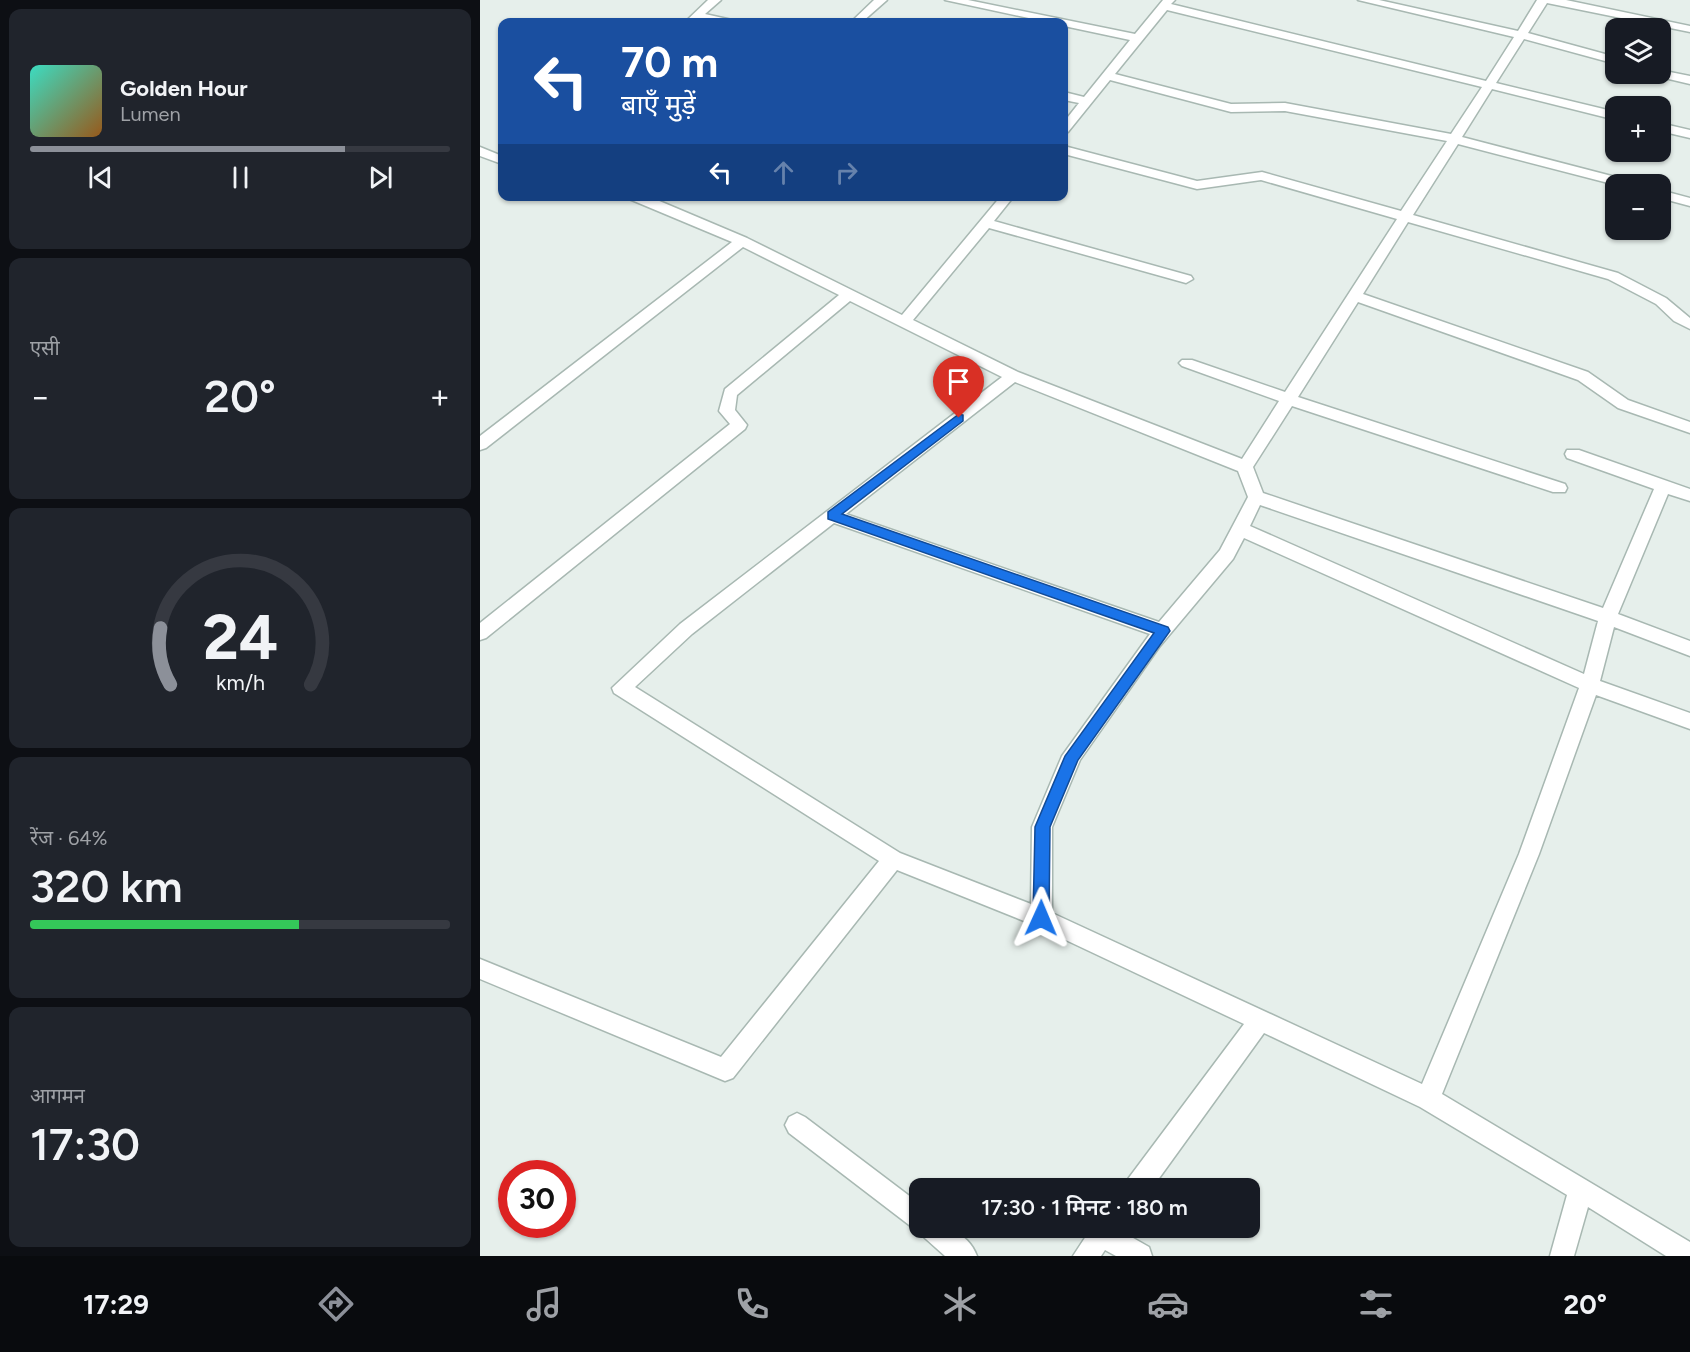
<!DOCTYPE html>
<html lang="hi">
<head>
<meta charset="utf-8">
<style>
	:root { --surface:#171b24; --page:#20242c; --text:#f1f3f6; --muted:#9ea1a6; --line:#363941; --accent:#8c9099 }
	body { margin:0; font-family:Figtree,"Noto Sans Devanagari",sans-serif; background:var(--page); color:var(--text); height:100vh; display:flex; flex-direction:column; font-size:22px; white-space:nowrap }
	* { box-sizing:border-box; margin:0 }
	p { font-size:20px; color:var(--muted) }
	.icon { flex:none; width:33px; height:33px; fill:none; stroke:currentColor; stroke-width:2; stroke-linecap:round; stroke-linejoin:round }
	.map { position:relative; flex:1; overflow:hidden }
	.drawer { display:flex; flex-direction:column; gap:9px; padding:9px; background:#0d0f14; width:480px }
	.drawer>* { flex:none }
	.banner { position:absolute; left:18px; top:18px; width:570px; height:183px; border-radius:12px; box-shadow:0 2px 4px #0004; background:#1a4fa0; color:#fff; overflow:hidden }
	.controls { position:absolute; left:1125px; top:18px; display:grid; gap:12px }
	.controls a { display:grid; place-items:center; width:66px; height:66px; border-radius:12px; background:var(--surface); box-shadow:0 2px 4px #0004; font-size:30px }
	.speed { position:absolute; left:18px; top:1160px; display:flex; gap:12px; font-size:30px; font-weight:700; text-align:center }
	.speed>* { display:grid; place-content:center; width:78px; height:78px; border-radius:50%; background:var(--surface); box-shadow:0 2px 4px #0004; line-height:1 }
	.speed .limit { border:9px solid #d22; background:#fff; color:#111 }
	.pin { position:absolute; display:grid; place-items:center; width:51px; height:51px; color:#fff; margin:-62px -26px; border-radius:50% 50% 50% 0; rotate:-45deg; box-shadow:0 0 6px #0007 }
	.pin .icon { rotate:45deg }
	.me { position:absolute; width:66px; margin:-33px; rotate:1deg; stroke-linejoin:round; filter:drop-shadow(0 0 4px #0008) }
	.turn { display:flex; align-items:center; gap:21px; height:126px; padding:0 24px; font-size:27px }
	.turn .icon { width:78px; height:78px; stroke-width:2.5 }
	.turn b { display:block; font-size:42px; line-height:51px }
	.lanes { display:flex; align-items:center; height:57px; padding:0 24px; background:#0003; justify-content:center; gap:30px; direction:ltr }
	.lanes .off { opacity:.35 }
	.big { font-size:45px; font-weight:600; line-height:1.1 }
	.drawer .widget { flex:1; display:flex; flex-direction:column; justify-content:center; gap:9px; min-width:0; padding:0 21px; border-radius:12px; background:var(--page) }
	.drawer .dial { align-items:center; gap:0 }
	.dial svg { height:156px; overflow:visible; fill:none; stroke:var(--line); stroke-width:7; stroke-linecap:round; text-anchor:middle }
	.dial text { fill:var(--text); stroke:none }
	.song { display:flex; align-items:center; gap:18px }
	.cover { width:72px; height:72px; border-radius:9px; background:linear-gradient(135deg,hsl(170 70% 55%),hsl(30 70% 35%)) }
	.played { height:6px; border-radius:3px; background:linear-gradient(90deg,var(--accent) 75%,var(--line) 75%) }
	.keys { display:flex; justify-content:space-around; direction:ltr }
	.heat { display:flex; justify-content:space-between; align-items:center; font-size:33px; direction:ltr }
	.charge { height:9px; border-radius:4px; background:linear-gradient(90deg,#34c759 64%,var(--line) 0) }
	.trip { position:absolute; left:429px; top:1178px; width:351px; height:60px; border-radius:12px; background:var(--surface); box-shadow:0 2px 4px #0004; font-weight:600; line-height:60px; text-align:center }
	.tabs { display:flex; height:96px; justify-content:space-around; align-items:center; background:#090b0e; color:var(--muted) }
	.tabs .icon { width:42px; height:42px }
	.tabs .selected { color:var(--accent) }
	.tabs b { font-size:27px; color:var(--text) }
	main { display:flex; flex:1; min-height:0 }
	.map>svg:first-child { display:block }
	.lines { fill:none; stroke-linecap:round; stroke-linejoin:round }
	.minor-casing { stroke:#a8b8b2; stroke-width:3 }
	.minor { fill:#fff; fill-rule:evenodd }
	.route { fill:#1a73e8; stroke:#114b97; stroke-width:1.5 }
</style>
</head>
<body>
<main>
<section class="drawer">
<div class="widget">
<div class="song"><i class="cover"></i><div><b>Golden Hour</b><p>Lumen</p></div></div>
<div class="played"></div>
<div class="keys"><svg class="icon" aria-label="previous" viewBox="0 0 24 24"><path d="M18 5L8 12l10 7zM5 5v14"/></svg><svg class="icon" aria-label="pause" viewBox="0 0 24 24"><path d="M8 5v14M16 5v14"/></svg><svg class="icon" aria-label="next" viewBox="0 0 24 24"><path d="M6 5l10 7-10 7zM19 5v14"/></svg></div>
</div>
<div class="widget"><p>एसी</p>
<div class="heat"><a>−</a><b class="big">20°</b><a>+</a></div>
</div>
<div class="widget dial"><svg viewBox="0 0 100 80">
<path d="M14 69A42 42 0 1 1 86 69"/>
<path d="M14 69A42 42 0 0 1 9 40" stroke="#8c9099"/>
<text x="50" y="56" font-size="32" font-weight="700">24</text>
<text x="50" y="72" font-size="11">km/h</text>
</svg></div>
<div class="widget"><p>रेंज · 64%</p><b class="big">320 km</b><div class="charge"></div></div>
<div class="widget"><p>आगमन</p><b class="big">17:30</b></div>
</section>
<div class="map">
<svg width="1210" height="1256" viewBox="0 0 1210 1256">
	<rect width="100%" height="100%" fill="#e6efeb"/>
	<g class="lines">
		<!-- minor casing -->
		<g class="minor-casing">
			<path id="minor" d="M228,0H241L225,14L252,20L253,22L219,20L205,22Z
				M394,0H407L382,22H371Z
				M465,0H488L655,34L683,0H695L691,4L1006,81L1034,37L878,0H899L1038,31L1057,0H1086L1210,26V32L1067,3L1048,33L1136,57V64L1044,39L1016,83L1136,112V120L1012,89L982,137L1151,181L1153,184L1136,185L978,144L933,215L1138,273L1186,298L1210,318V329L1194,321L1176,304L1128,279L928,222L883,294L1108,372L1148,400L1210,422V433L1138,408L1098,380L878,302L818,397L1085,484L1087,488L1085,492H1073L812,406L773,467L783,493L1123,608L1174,489L1087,458L1085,454L1087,450H1099L1210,489V501L1188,494L1138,614L1210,641V656L1134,627L1120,681L1210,713V729L1116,695L1059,854L962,1094L1210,1242V1256H1186L1108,1207L1094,1256H1070L1087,1195L940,1107L784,1033L672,1188H645L648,1179L764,1024L554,925L417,870L253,1078L245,1081L0,979V959L241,1057L399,861L134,693L132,688L200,624L522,377L370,301L257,395L255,410L267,425L265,429L6,638L0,640V623L250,424L239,411L245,389L359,295L263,247L6,448L0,450V436L252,242L142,196H164L177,200L267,238L422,315L521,196H534L514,221L711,276L713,279L706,283L509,228L433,320L538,372L762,459L799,401L702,366L699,363L702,360H712L805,392L917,219L781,180L717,189L584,154V146L717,181L782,172L921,211L967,141L805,111L751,112L630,80L588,132L584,133V122L599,103L584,100V92L604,97L650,40L584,26V22H567ZM687,10L1002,87L971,134L805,103L751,104L635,74ZM535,382L758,471L768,497L740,550L679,622L366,514ZM780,505L1118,621L1104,674L770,526ZM354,523L670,634L582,756L552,827L551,904L420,853L155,687L212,634ZM764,538L1099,688L1039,854L942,1084L572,913V827L600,760L680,646L753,559Z
				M1180,70L1210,76V84L1176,76L1174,74H1180Z
				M1180,123L1210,130V138L1180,131Z
				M0,147L22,156V164L0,156Z
				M1180,190L1210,198V206L1180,198Z
				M317,1113L325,1117L440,1204V1227C464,1227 487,1230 497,1256H465L437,1231L309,1133L305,1125L309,1117Z
				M612,1227H640L639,1230L669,1247L672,1256H636L625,1250L621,1256H593Z"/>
		</g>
		<!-- minor -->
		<use href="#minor" class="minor"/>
	</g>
	<!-- route -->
	<path class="route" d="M479,414L483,415V421L362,514L688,627L690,631L598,760L570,827L569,918L567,924L561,926L555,924L553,918L555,827L585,756L674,633L348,519V512Z"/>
</svg>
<div class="controls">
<a><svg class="icon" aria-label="layers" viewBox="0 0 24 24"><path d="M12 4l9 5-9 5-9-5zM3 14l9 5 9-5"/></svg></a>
<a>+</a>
<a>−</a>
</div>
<div class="speed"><div class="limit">30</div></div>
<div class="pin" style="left:479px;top:418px;background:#d93025"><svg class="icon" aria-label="arrive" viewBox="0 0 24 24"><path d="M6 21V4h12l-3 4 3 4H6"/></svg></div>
<svg class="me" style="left:561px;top:918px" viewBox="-20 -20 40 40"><path d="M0-17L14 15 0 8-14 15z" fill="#1a73e8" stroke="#fff" stroke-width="4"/></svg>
<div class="trip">17:30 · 1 मिनट · 180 m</div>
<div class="banner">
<div class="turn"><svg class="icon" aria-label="left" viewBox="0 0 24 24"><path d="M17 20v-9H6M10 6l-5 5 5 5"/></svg><div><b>70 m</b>बाएँ मुड़ें</div></div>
<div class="lanes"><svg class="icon" aria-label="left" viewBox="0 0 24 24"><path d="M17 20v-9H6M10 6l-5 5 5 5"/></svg><svg class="icon off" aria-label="ahead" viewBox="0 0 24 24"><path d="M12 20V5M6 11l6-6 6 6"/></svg><svg class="icon off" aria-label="right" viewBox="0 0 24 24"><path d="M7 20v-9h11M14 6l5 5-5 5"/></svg></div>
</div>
</div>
</main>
<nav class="tabs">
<b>17:29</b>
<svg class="icon selected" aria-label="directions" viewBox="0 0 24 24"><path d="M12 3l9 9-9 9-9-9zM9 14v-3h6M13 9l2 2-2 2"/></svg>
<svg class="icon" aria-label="music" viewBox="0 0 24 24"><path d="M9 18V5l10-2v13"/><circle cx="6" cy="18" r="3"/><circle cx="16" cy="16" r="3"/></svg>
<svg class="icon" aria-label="phone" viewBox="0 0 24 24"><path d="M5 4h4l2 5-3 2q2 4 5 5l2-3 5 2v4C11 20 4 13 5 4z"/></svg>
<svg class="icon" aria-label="climate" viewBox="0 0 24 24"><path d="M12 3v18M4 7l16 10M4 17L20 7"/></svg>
<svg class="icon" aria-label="car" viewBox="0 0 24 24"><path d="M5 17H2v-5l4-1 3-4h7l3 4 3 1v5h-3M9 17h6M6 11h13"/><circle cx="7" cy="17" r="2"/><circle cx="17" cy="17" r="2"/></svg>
<svg class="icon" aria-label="filters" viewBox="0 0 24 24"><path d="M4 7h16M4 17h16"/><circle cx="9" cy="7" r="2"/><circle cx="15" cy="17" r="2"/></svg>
<b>20°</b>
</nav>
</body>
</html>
